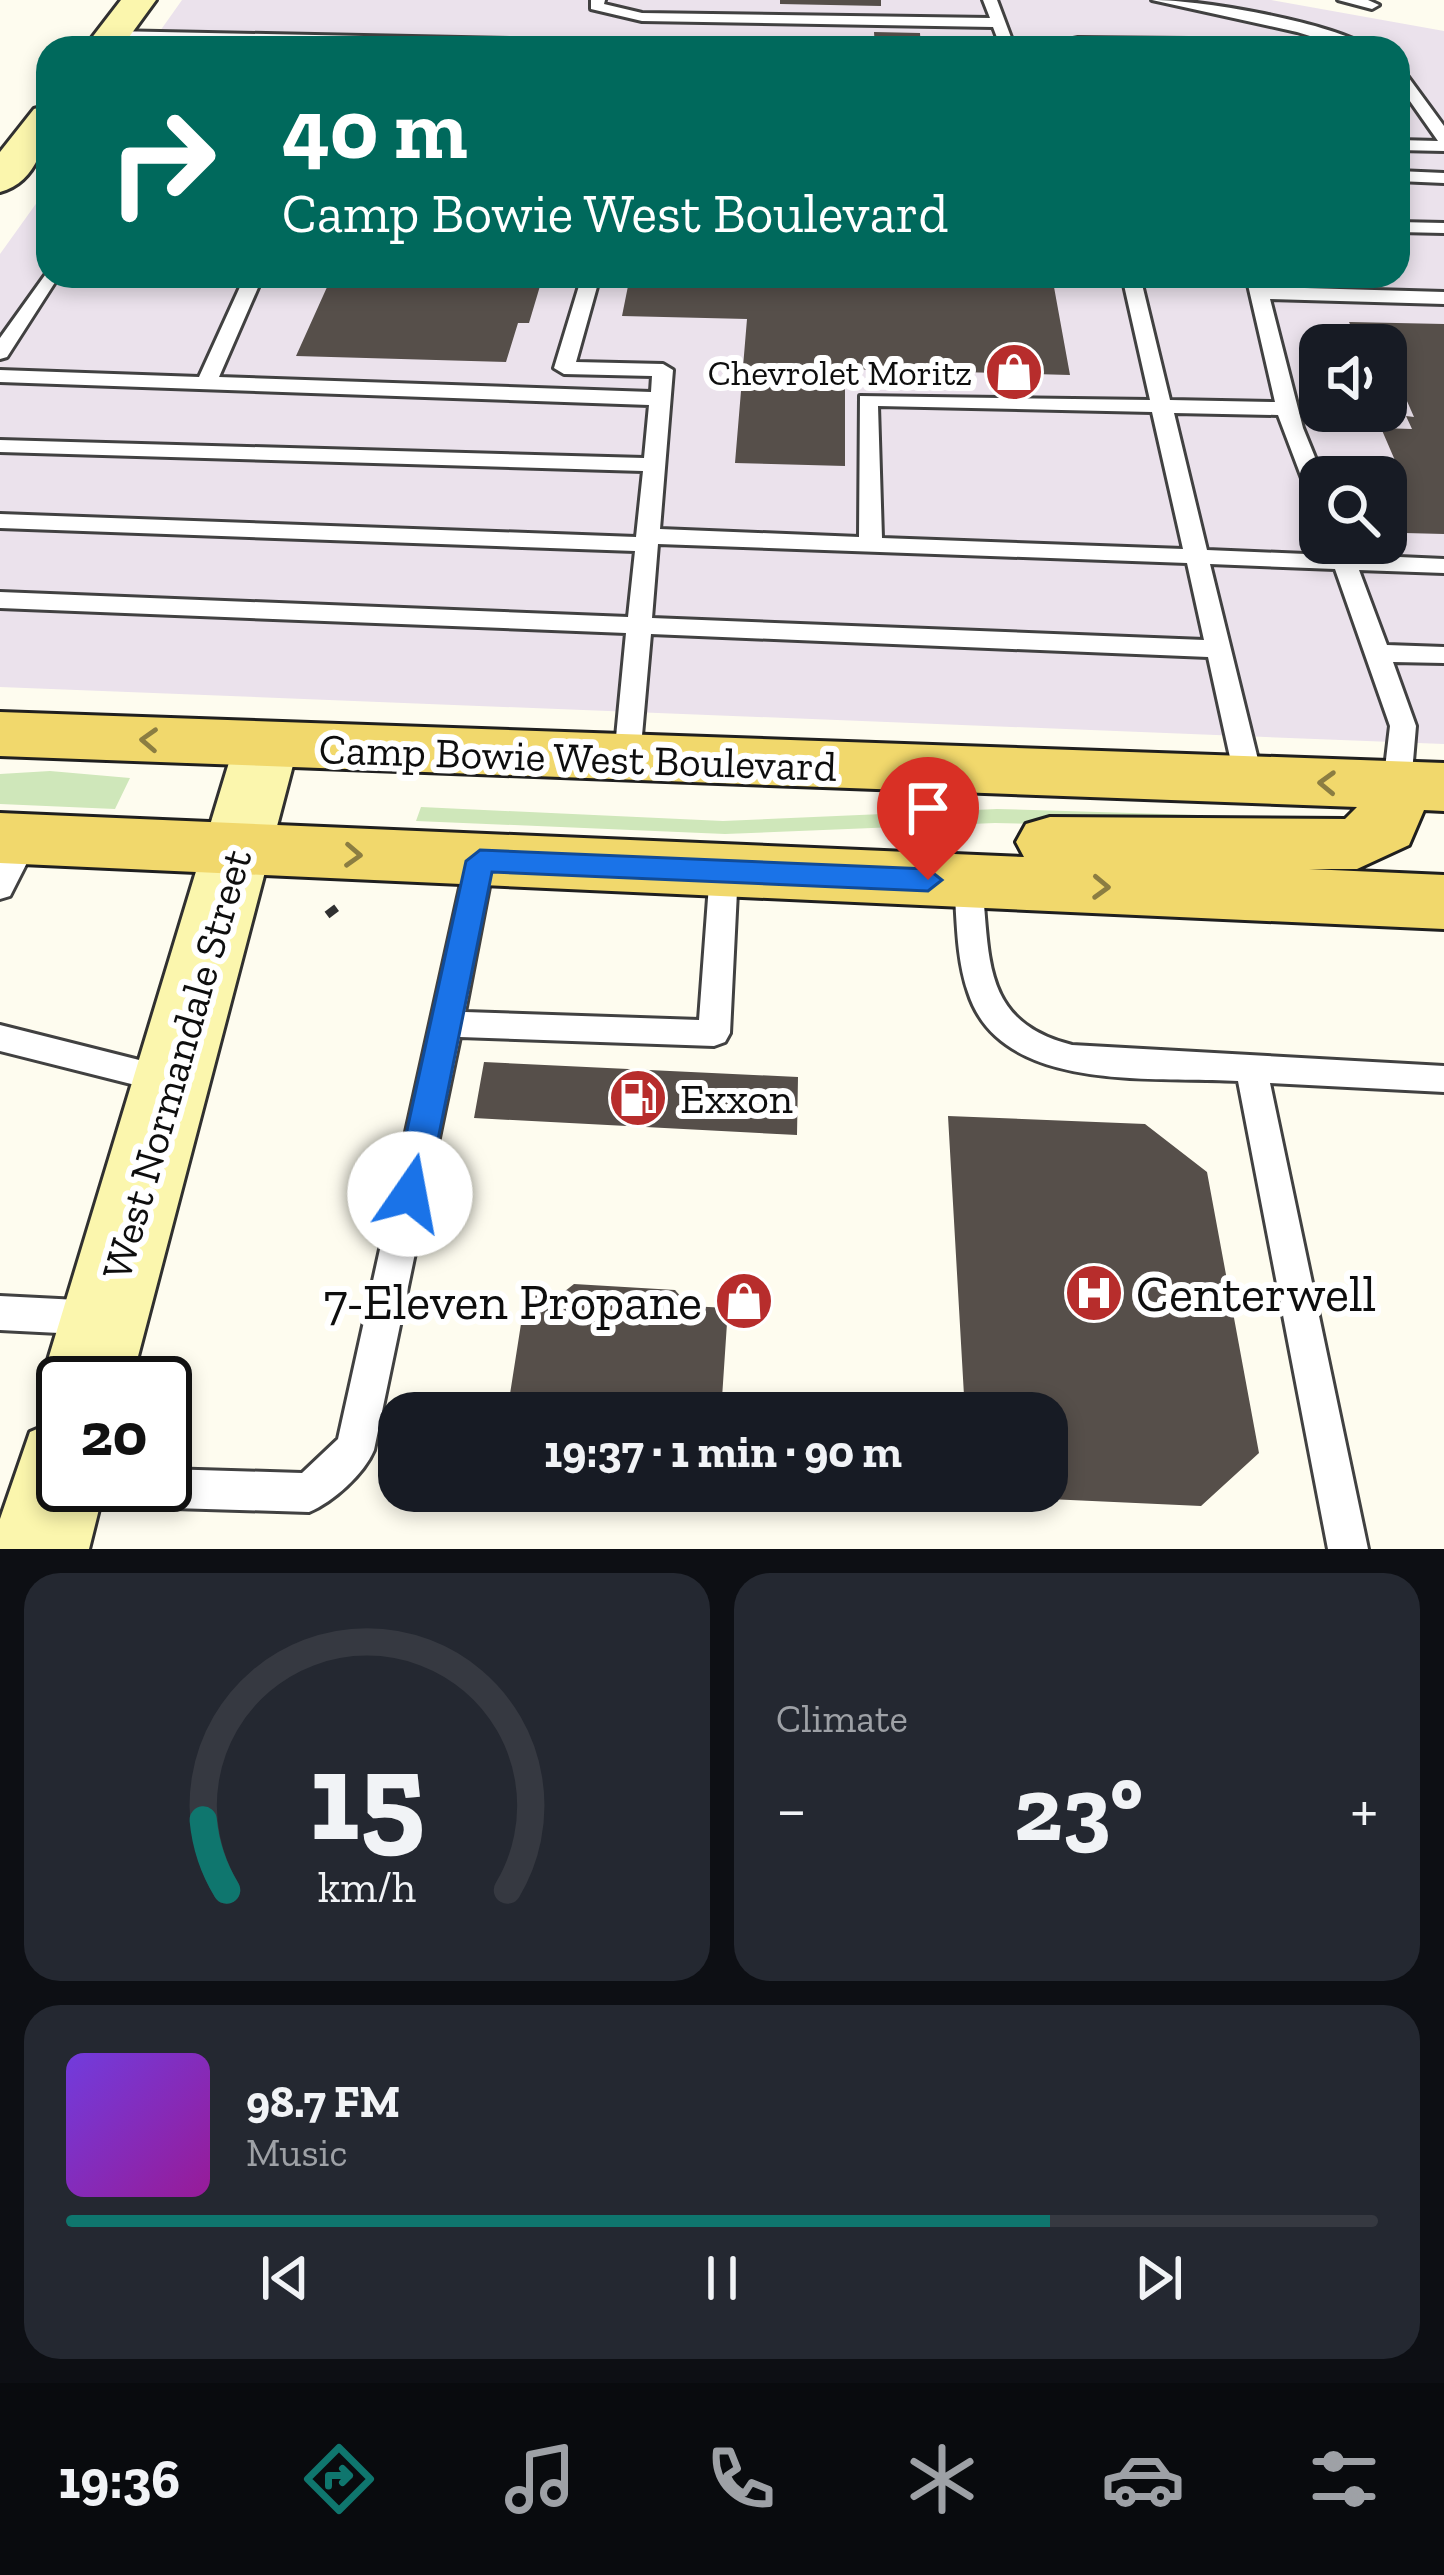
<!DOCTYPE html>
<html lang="en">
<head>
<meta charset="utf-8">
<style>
	:root { --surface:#171b24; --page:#242831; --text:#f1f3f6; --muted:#9ea1a6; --line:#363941; --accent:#0f766e }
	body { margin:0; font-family:"Zilla Slab",serif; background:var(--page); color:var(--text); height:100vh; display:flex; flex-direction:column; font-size:45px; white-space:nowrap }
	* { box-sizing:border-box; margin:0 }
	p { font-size:39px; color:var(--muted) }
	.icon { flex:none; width:66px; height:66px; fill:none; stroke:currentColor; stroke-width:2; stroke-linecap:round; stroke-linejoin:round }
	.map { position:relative; height:1549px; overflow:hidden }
	.details { display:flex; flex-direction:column; gap:24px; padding:24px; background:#0d0f14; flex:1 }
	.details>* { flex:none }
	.top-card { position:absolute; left:36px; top:36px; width:1374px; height:252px; border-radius:36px; box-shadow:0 6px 18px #0003; background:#00695c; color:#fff; overflow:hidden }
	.fabs { position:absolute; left:1299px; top:324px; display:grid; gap:24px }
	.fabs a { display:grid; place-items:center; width:108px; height:108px; border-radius:24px; background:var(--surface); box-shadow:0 6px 18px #0003; font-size:60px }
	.speed { position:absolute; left:36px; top:1356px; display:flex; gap:24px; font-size:60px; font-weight:700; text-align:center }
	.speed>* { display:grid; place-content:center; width:156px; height:156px; border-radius:50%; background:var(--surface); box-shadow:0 6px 18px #0003; line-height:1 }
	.speed .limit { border:6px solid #111; border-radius:18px; background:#fff; color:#111 }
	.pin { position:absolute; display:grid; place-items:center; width:102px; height:102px; color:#fff; margin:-123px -51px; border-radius:50% 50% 50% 0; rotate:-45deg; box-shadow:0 0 12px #0007 }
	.pin .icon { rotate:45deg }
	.me { position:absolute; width:132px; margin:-66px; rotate:12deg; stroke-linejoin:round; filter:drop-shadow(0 0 9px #0008) }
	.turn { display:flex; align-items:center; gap:42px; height:252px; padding:0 48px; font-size:54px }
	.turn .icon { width:156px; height:156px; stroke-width:2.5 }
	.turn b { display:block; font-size:84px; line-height:102px }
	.big { font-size:90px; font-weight:700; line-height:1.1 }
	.details .card { flex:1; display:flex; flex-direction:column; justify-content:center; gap:18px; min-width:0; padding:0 42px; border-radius:36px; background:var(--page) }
	.details .dial { align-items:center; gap:0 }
	.dial svg { height:312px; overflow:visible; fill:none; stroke:var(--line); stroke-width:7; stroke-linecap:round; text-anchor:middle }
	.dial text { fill:var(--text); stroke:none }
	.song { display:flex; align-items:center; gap:36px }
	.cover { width:144px; height:144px; border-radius:18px; background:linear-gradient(135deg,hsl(260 70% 55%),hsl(300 70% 35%)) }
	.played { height:12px; border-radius:6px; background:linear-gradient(90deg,var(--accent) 75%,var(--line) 75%) }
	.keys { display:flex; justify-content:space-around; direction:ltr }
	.heat { display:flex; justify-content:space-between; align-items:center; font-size:66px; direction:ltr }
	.details .tiles { flex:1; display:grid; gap:24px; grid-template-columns:1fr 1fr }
	.card:last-child { grid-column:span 2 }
	.trip { position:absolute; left:378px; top:1392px; width:690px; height:120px; border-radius:36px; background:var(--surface); box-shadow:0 6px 18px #0003; font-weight:700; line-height:120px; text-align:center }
	.tabs { display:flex; height:192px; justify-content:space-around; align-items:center; background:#090b0e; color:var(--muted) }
	.tabs .icon { width:84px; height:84px }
	.tabs .active { color:var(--accent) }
	.tabs b { font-size:54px; color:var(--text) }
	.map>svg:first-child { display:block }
	.industrial { fill:#ebe2ec; fill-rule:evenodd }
	.green { fill:#cfe7ba }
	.building { fill:#564f4a }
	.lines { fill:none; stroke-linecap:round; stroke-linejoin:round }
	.lane-casing { stroke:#414141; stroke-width:6 }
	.secondary-casing { stroke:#303030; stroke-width:6 }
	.primary-casing { stroke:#1f1f1f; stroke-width:6 }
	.path { stroke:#303030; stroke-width:8; stroke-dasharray:12 6; stroke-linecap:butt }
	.lane { fill:#fff; fill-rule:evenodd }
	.secondary { fill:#fbf6ad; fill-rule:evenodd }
	.primary { fill:#f1d86c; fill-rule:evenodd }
	.oneway { stroke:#8b7d42 }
	.route { fill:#1a73e8; stroke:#114b97; stroke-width:3 }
	.labels { text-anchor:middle; stroke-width:12; stroke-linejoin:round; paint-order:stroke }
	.far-poi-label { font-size:36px; fill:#0e0e0e; stroke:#fff; text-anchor:end }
	.street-label { font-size:42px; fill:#0e0e0e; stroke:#fff }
	.poi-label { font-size:42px; fill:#0e0e0e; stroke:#fff; text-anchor:start }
	.near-poi-label { font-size:51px; fill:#0e0e0e; stroke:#fff; text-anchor:start }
</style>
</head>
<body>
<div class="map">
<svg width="1444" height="1549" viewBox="0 0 1444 1549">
	<rect width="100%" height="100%" fill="#fefcef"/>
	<!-- industrial -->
	<path class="industrial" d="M182,0H1271L1444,31V744L0,687V254L48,187V276H1398V48H148ZM1320,345H1386V411H1320ZM1320,477H1386V543H1320Z"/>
	<!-- green -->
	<path class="green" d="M50,771L130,778L115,809L0,804V774Z
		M421,807L723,821L997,809L1301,818L1304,829L995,823L725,834L416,821Z"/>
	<!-- building -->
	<path class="building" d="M780,0H881V6L780,4Z
		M874,32L920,33L921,48H875Z
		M332,276H543L529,323H518L506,362L296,356Z
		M630,276H1052L1070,375L845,369V466L735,463L747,319L622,316Z
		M1349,322L1444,324V534L1405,533L1386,486H1406L1381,428L1412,429L1406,416L1414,417L1403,392L1386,391V345H1360Z
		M484,1062L798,1077L797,1135L474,1118Z
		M948,1116L1145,1124L1207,1172L1259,1453L1201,1506L965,1495L1047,1491V1413H965Z
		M574,1284L675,1290L689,1306L728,1308L721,1413H507L526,1292L560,1295Z"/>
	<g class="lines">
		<!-- lane casing -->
		<g class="lane-casing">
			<path id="lane" d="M591,0H605L604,4L642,13L990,18L983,0H997L1015,48H1001L993,27L642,21L591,9Z
				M1152,0C1203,0 1330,22 1371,48H1349L1297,32Z
				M1338,0H1368L1379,5L1372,9Z
				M112,31L755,44L762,48H535L107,38V32Z
				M1078,38L1300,40L1307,44L1302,48L1073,45V39Z
				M1398,68L1403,70L1444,126V151L1398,150V140L1438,141L1398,84Z
				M1398,171L1444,173V183L1398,181Z
				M1398,222L1444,223V233L1398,232Z
				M48,271V276H59L7,357L0,359V338Z
				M245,276H263L219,377L651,392L652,376L564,374L554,368L582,276H600L576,362L663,364L673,370L660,529L859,537L860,396L1150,400L1122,276H1140L1170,400L1275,402L1246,276H1264L1267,287L1444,292V304L1270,299L1303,428L1323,477L1320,504L1309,497L1278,415L1174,413L1207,550L1330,555L1326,543H1350L1354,555L1444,559V573L1359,570L1387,645L1444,647V663L1393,662L1416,726L1411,785L1397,795L1383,785L1390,726L1335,569L1210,564L1263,780L1249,790L1235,780L1208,657L651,634L640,758L627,767L614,758L626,633L0,608V592L628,617L635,551L0,528V514L636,537L643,471L0,452V440L644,458L649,405L0,382V370L199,377ZM878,406L1152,412L1183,549L882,538ZM658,544L1187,563L1204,640L652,618Z
				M25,829L35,832L39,839L10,896L0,899V860L15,832Z
				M480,850L490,854L494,861L465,1012L699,1020L710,871L714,863H734L738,871L730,1033L725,1042L714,1046L460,1037L374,1450C364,1474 333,1502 309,1512L73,1505L59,1500L54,1486L63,1471V1485H165V1469L302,1473L338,1439L466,861L470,854Z
				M968,871L978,874L982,882C990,960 982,1022 1072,1045L1444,1066V1092L1270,1083L1368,1549H1328L1238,1081C1152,1076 1000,1094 968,992C956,957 957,918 954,882L958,874Z
				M0,1025L167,1067L178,1070L183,1080L178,1090L167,1093L0,1051Z
				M0,1296L98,1301L111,1306L116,1318L111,1330L98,1335L0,1330Z"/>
		</g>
		<!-- secondary casing -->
		<g class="secondary-casing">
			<path id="secondary" d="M121,0H156L121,48H84Z
				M48,105C48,139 38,182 0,192V152L34,109Z
				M266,723L289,730L298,746L131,1383H63V1418L54,1414L41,1383L234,746L243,730Z
				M63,1418V1485H105L89,1549H0V1519L30,1432Z"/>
		</g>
		<!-- primary casing -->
		<g class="primary-casing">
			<path id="primary" d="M0,712L1444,763V811L1424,810L1409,845L1357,869H1309L1444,875V929L0,863V813L1024,857L1016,842L1026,824L1050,817L1345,819L1357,807L0,756Z"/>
		</g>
		<!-- path -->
		<path class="path" d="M327,915L339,906"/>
		<!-- lane -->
		<use href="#lane" class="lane"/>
		<!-- secondary -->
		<use href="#secondary" class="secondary"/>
		<!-- primary -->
		<use href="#primary" class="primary"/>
	</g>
	<!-- one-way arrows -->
	<defs><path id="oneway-chevron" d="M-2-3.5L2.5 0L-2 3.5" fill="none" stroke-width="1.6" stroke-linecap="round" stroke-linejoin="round" transform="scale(3)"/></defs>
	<g class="oneway">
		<use href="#oneway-chevron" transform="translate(149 740) rotate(-177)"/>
		<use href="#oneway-chevron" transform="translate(1327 783) rotate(-178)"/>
		<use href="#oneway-chevron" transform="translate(353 855) rotate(3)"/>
		<use href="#oneway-chevron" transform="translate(1101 887) rotate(2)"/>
	</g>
	<!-- route -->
	<path class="route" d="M480,850L928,869L942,880L928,891L492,872L427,1194L422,1205L410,1210L398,1205L393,1194L466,861Z"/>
	<!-- icons -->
	<defs>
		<g id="shop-disc" transform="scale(3)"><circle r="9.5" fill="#b72d2c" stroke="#fff"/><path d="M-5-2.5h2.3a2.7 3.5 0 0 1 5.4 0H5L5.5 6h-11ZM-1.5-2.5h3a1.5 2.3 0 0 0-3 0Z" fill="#fff"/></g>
		<g id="fuel-disc" transform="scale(3)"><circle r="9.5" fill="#b72d2c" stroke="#fff"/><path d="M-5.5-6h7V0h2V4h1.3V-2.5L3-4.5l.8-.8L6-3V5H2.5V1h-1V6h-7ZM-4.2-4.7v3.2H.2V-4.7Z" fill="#fff"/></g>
		<g id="hospital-disc" transform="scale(3)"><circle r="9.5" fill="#b72d2c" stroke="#fff"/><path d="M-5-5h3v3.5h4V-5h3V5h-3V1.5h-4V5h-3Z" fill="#fff"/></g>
	</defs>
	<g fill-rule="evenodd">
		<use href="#shop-disc" x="1014" y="372"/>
		<use href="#fuel-disc" x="638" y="1098"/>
		<use href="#hospital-disc" x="1094" y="1293"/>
		<use href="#shop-disc" x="744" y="1301"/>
	</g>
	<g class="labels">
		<!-- far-poi labels -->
		<g class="far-poi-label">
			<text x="972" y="385">Chevrolet Moritz</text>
		</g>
		<!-- street labels -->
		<g class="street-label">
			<text transform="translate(578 757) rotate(2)" y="15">Camp Bowie West Boulevard</text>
			<text transform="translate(176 1064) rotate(-74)" y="15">West Normandale Street</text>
		</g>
		<!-- poi labels -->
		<g class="poi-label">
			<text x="680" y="1113">Exxon</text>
		</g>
		<!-- near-poi labels -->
		<g class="near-poi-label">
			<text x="1136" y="1311">Centerwell</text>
			<text x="702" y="1319" text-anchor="end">7-Eleven Propane</text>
		</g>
	</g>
</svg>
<div class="fabs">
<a><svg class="icon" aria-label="sound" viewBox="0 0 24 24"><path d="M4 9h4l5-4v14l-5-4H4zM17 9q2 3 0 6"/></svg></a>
<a><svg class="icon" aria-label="search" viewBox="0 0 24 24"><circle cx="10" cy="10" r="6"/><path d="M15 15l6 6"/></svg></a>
</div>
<div class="speed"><div class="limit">20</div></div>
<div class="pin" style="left:928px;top:880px;background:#d93025"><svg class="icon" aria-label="arrive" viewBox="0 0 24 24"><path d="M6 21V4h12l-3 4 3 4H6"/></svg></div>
<svg class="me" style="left:410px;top:1194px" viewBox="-20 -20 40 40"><circle r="19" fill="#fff"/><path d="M0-13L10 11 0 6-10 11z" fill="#1a73e8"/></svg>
<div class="trip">19:37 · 1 min · 90 m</div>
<div class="top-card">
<div class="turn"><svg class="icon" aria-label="right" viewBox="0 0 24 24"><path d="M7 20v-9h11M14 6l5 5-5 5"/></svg><div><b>40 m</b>Camp Bowie West Boulevard</div></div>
</div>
</div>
<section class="details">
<div class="tiles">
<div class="card dial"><svg viewBox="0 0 100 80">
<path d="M14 69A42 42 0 1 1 86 69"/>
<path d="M14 69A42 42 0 0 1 8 51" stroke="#0f766e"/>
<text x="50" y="56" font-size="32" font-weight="700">15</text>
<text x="50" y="72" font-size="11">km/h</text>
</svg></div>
<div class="card"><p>Climate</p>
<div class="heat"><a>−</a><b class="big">23°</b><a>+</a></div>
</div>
<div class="card">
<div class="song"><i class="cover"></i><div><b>98.7 FM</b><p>Music</p></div></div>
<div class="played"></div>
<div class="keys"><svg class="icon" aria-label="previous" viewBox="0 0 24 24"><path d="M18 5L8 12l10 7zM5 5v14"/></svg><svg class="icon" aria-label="pause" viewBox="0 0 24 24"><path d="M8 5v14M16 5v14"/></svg><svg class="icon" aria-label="next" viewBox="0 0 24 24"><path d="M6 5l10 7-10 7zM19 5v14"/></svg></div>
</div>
</div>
</section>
<nav class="tabs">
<b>19:36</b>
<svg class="icon active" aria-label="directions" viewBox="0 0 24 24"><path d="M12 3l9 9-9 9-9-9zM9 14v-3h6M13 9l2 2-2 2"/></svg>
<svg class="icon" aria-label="music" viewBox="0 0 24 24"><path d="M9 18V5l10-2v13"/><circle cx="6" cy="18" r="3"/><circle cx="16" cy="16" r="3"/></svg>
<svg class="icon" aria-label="phone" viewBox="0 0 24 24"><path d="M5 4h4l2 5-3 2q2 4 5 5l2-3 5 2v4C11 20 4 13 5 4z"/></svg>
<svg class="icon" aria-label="climate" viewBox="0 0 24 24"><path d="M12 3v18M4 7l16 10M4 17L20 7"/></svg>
<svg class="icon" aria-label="car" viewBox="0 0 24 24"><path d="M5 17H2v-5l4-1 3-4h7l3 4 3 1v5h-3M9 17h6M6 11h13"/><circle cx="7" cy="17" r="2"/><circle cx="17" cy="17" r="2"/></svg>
<svg class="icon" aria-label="filters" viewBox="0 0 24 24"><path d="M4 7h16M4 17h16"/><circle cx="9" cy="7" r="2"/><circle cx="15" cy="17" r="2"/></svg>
</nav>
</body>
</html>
